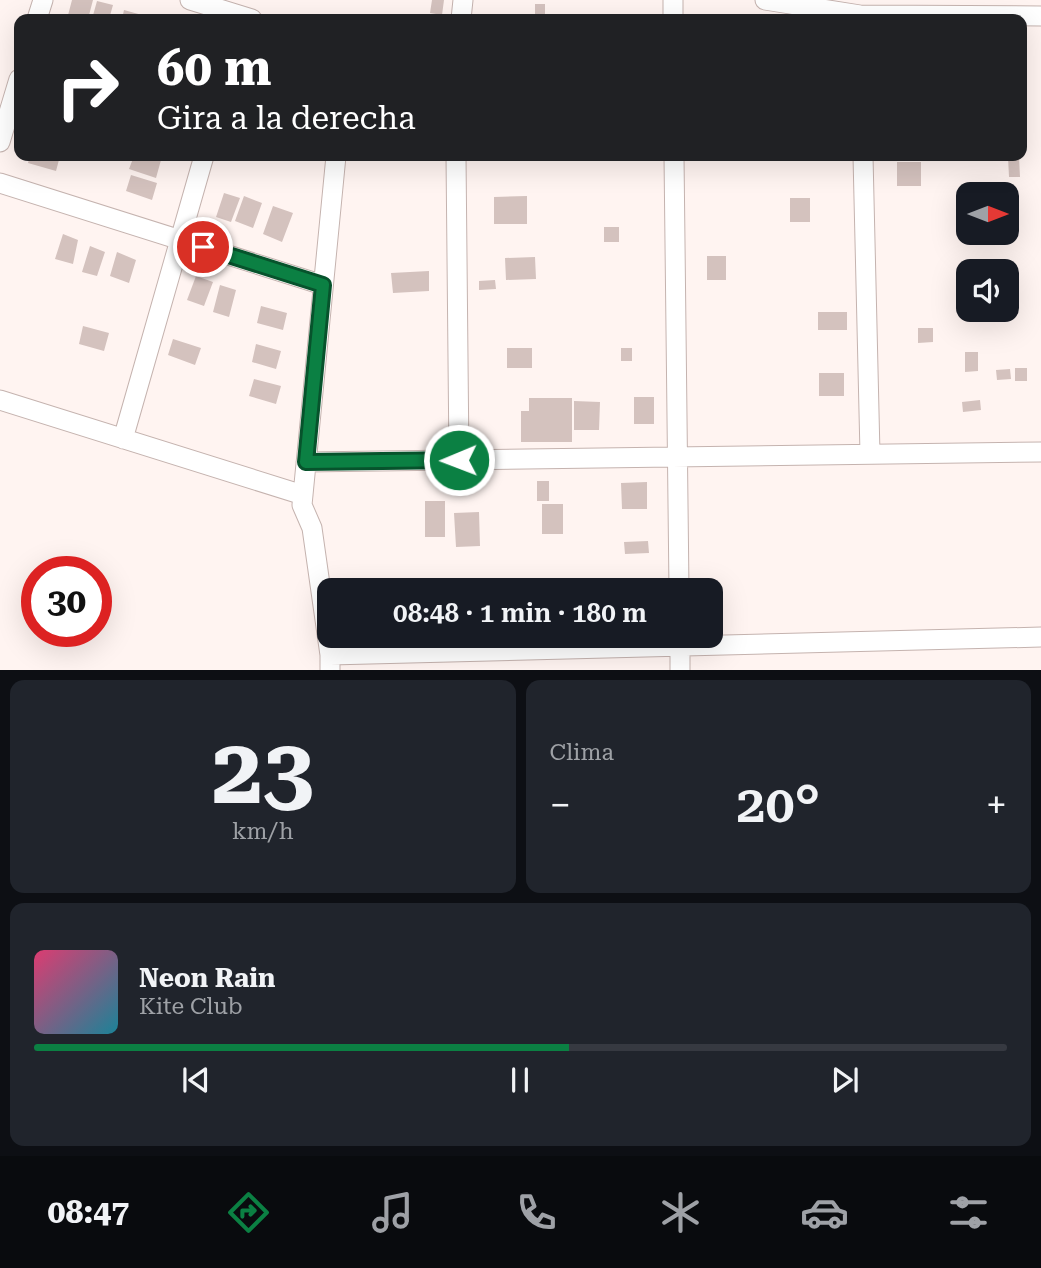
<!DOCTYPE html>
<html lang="es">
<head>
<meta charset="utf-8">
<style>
	:root { --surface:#171b24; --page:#20242c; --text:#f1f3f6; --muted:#9ea1a6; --line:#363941; --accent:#0b8043 }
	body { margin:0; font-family:"Roboto Serif",serif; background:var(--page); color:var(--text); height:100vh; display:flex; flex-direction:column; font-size:26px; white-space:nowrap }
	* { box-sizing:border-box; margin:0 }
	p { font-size:23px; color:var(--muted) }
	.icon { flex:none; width:38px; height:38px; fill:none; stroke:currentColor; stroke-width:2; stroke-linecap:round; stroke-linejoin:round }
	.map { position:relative; height:670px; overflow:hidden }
	.sheet { display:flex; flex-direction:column; gap:10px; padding:10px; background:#0d0f14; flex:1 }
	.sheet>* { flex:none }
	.hud { position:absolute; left:14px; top:14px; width:1013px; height:147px; border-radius:14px; box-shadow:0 7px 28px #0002; background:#202124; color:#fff; overflow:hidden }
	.needle { width:46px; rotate:90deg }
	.buttons { position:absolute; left:956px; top:182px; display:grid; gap:14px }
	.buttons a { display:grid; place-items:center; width:63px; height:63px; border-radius:14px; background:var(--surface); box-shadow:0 7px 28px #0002; font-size:35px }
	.speed { position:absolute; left:21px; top:556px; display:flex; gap:14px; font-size:35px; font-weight:700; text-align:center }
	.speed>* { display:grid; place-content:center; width:91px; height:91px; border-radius:50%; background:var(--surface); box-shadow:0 7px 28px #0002; line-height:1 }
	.speed .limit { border:10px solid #d22; background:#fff; color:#111 }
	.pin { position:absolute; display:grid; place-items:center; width:60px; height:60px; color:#fff; margin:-30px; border:4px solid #fff; border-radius:50%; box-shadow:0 2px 7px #0007 }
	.me { position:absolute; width:77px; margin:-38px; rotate:269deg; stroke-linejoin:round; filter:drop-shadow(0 0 5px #0008) }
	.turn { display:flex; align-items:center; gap:24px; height:147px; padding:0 28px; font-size:32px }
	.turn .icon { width:91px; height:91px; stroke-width:2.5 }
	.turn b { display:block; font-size:49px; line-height:60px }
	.big { font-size:52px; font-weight:600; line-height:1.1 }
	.sheet .widget { flex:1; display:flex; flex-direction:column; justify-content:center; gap:10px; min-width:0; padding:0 24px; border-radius:14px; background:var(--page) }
	.sheet .dial { align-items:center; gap:0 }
	.dial b { font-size:91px; line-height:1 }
	.song { display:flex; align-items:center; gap:21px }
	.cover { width:84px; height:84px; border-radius:10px; background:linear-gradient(135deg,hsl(340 70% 55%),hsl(190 70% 35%)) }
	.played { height:7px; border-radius:4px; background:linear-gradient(90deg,var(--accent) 55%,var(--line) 55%) }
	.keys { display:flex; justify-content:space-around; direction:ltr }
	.heat { display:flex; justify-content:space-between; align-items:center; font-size:38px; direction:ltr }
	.sheet .tiles { flex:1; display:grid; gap:10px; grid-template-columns:1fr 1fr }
	.widget:last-child { grid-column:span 2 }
	.trip { position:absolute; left:317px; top:578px; width:406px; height:70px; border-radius:14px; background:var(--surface); box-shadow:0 7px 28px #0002; font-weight:600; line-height:70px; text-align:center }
	.tabs { display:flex; height:112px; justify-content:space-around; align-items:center; background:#090b0e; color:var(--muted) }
	.tabs .icon { width:49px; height:49px }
	.tabs .active { color:var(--accent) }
	.tabs b { font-size:32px; color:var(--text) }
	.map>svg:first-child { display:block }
	.building { fill:#d4c2be }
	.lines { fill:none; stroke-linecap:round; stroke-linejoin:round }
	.minor-casing { stroke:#c5b3af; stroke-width:21 }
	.minor { stroke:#fff; stroke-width:19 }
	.route-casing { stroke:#07532c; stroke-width:18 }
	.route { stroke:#0b8043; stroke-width:12 }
</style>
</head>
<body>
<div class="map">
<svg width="1041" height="670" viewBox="0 0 1041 670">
	<rect width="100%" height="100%" fill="#fff4f1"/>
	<!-- building -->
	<path class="building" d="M72,0H93L88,19H67Z
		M432,0H444L442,15L430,13Z
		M97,1L113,5L109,19H92Z
		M535,4H545V19H535Z
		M124,10L142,15L140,19H122Z
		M30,156H60L56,171L28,163Z
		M134,156H150L161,160L156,178L129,169Z
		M1008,157H1019L1020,177H1009Z
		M897,162H921V186H897Z
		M131,175L157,183L152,200L126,191Z
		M224,193L240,198L231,222L216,217Z
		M244,196L262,203L253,228L235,221Z
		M527,196V224H494V197Z
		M790,198H810V222H790Z
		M273,206L293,213L282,242L263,234Z
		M604,227H619V242H604Z
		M63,234L78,240L73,264L55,259Z
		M90,246L105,252L97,276L82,272Z
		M117,252L136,260L129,283L110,276Z
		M707,256H726V280H707Z
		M535,257L536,279L506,280L505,258Z
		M429,271V291L393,293L391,273Z
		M196,276L213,282L204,306L187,300Z
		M1006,278H1016V298H1006Z
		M495,280L496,289L479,290V281Z
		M220,285L236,290L229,317L213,312Z
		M261,306L287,313L283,330L257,323Z
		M818,312H847V330H818Z
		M83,326L109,333L104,351L79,344Z
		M918,328H933V342L918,343Z
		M173,339L201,348L195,365L168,355Z
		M256,344L281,351L276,369L252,362Z
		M507,348H532V368H507Z
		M621,348H632V361H621Z
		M965,352H978V371L965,372Z
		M1015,368H1027V381H1015Z
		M1010,369L1011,379L997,380L996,370Z
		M819,373H844V396H819Z
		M254,379L281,386L276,404L249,396Z
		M634,397H654V424H634Z
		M529,398H572V442H521V411H529Z
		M980,400L981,410L963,412L962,402Z
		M574,401L600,402L599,430H574Z
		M537,481H549V501H537Z
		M647,482V509H622L621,483Z
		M425,501H445V537H425Z
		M542,504H563V534H542Z
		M479,512L480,546L456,547L454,513Z
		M648,541L649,553L625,554L624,542Z"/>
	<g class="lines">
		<!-- minor casing -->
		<g class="minor-casing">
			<path id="minor" d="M190,0L252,19
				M673,0V19
				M765,0L860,15L1041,16
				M37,19L43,0
				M461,19L463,0
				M0,142L19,79
				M456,156L459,460
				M674,156L679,590
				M863,156L870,454
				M0,183L323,285
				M0,400L303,495
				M123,439L204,156
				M306,462L1041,452
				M680,636V670
				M330,655L1041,637
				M330,670V655L312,528L302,505L336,156"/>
		</g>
		<!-- minor -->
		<use href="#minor" class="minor"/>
	</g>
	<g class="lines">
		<!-- route casing -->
		<g class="route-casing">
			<path id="route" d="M203,247L323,285L306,462L459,460"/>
		</g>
		<!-- route -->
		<use href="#route" class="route"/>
	</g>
</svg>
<div class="buttons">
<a><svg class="needle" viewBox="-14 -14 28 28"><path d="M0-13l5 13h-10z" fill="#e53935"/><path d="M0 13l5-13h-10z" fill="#9ea1a6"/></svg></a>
<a><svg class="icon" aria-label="sound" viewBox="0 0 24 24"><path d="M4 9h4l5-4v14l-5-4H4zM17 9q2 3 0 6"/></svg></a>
</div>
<div class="speed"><div class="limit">30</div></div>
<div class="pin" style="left:203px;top:247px;background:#d93025"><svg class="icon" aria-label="arrive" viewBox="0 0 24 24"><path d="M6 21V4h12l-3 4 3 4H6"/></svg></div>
<svg class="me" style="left:459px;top:460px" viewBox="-20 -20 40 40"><circle r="17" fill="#0b8043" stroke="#fff" stroke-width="3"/><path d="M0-11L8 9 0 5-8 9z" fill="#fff"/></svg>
<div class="trip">08:48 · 1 min · 180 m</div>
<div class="hud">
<div class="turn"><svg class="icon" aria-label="right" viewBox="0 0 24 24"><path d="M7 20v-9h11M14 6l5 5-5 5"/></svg><div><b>60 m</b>Gira a la derecha</div></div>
</div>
</div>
<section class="sheet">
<div class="tiles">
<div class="widget dial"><b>23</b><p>km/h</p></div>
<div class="widget"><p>Clima</p>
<div class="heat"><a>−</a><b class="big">20°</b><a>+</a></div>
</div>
<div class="widget">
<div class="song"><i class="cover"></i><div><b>Neon Rain</b><p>Kite Club</p></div></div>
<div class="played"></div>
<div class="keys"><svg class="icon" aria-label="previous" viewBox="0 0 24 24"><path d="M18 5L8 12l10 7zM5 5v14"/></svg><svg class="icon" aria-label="pause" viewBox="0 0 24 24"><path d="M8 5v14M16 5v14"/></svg><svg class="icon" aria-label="next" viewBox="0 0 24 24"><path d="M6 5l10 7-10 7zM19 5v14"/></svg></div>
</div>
</div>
</section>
<nav class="tabs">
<b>08:47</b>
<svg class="icon active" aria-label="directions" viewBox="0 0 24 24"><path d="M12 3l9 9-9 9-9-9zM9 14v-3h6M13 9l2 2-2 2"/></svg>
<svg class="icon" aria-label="music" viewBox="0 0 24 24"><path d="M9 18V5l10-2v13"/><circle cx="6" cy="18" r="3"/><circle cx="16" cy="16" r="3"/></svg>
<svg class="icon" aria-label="phone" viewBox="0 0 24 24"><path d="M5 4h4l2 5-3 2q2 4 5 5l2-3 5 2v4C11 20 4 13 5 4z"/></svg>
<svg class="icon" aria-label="climate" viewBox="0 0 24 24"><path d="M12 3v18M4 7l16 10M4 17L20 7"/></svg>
<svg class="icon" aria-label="car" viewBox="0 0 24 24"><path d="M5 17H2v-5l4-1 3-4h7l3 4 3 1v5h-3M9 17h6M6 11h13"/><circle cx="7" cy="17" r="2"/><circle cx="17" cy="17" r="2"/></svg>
<svg class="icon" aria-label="filters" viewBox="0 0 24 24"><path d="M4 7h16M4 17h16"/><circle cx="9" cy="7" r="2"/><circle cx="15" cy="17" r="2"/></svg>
</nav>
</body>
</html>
